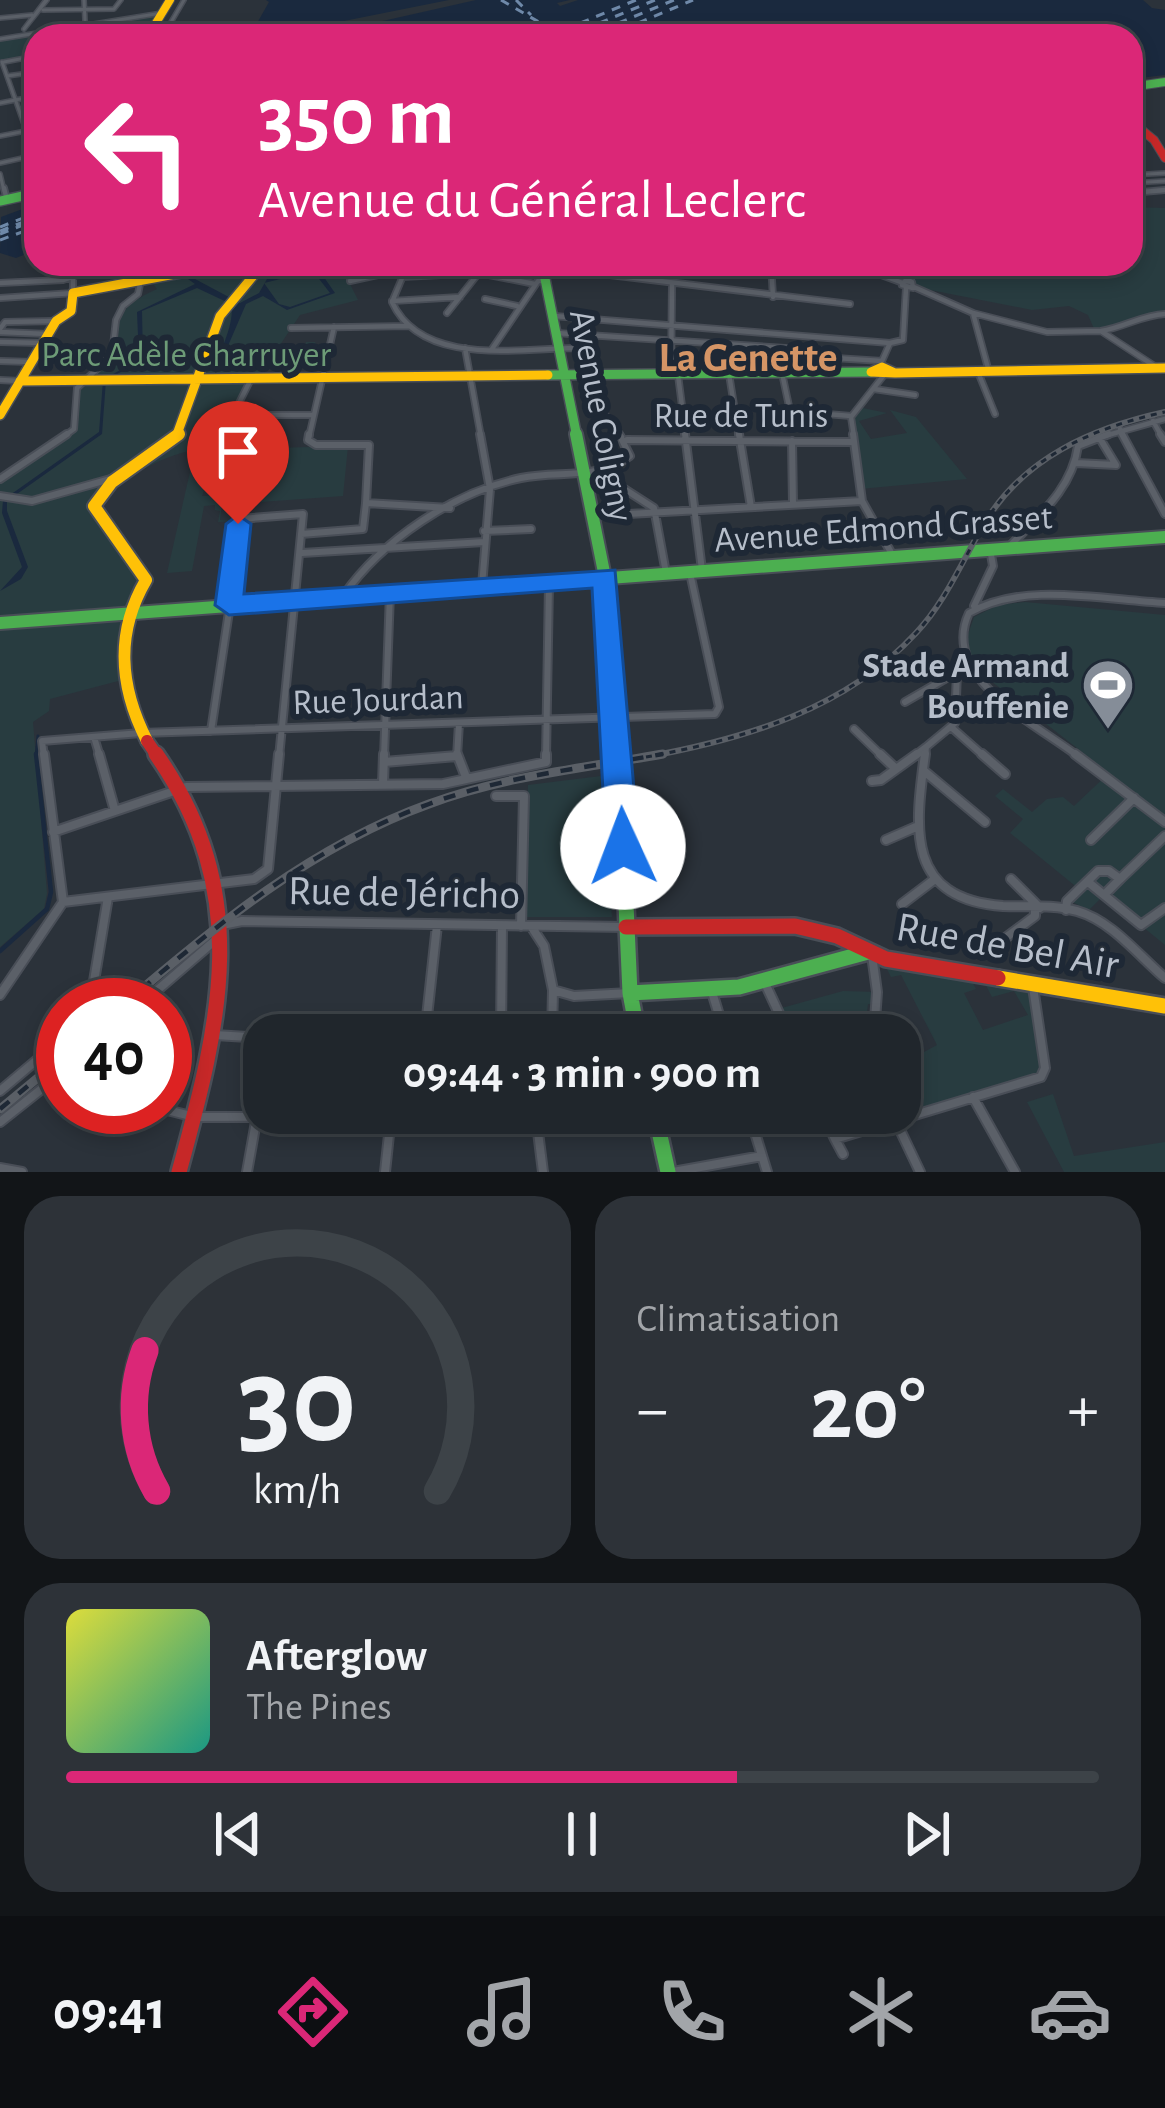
<!DOCTYPE html>
<html lang="fr">
<head>
<meta charset="utf-8">
<style>
	:root { --surface:#20262c; --page:#2d3238; --text:#f1f3f6; --muted:#a2a5a9; --line:#3d4348; --accent:#db2777 }
	body { margin:0; font-family:"Alegreya Sans",sans-serif; background:var(--page); color:var(--text); height:100vh; display:flex; flex-direction:column; font-size:45px; white-space:nowrap }
	* { box-sizing:border-box; margin:0 }
	p { font-size:39px; color:var(--muted) }
	.icon { flex:none; width:66px; height:66px; fill:none; stroke:currentColor; stroke-width:2; stroke-linecap:round; stroke-linejoin:round }
	.map { position:relative; height:1172px; overflow:hidden }
	.drawer { display:flex; flex-direction:column; gap:24px; padding:24px; background:#121518; flex:1 }
	.drawer>* { flex:none }
	.top-card { position:absolute; left:24px; top:24px; width:1119px; height:252px; border-radius:36px; box-shadow:0 6px 18px #0003,0 0 0 3px var(--line); background:#db2777; color:#fff; overflow:hidden }
	.speed { position:absolute; left:36px; top:978px; display:flex; gap:24px; font-size:60px; font-weight:700; text-align:center }
	.speed>* { display:grid; place-content:center; width:156px; height:156px; border-radius:50%; background:var(--surface); box-shadow:0 6px 18px #0003,0 0 0 3px var(--line); line-height:1 }
	.speed .limit { border:18px solid #d22; background:#fff; color:#111 }
	.pin { position:absolute; display:grid; place-items:center; width:102px; height:102px; color:#fff; margin:-123px -51px; border-radius:50% 50% 50% 0; rotate:-45deg; box-shadow:0 0 12px #0007 }
	.pin .icon { rotate:45deg }
	.me { position:absolute; width:132px; margin:-66px; rotate:358deg; stroke-linejoin:round; filter:drop-shadow(0 0 9px #0008) }
	.turn { display:flex; align-items:center; gap:42px; height:252px; padding:0 36px; font-size:54px }
	.turn .icon { width:156px; height:156px; stroke-width:2.5 }
	.turn b { display:block; font-size:84px; line-height:102px }
	.big { font-size:90px; font-weight:700; line-height:1.1 }
	.drawer .tile { flex:1; display:flex; flex-direction:column; justify-content:center; gap:18px; min-width:0; padding:0 42px; border-radius:36px; background:var(--page) }
	.drawer .dial { align-items:center; gap:0 }
	.dial svg { height:312px; overflow:visible; fill:none; stroke:var(--line); stroke-width:7; stroke-linecap:round; text-anchor:middle }
	.dial text { fill:var(--text); stroke:none }
	.song { display:flex; align-items:center; gap:36px }
	.cover { width:144px; height:144px; border-radius:18px; background:linear-gradient(135deg,hsl(60 70% 55%),hsl(170 70% 35%)) }
	.played { height:12px; border-radius:6px; background:linear-gradient(90deg,var(--accent) 65%,var(--line) 65%) }
	.keys { display:flex; justify-content:space-around; direction:ltr }
	.heat { display:flex; justify-content:space-between; align-items:center; font-size:66px; direction:ltr }
	.drawer .tiles { flex:1; display:grid; gap:24px; grid-template-columns:1fr 1fr }
	.tile:last-child { grid-column:span 2 }
	.trip { position:absolute; left:243px; top:1014px; width:678px; height:120px; border-radius:36px; background:var(--surface); box-shadow:0 6px 18px #0003,0 0 0 3px var(--line); font-weight:700; line-height:120px; text-align:center }
	.dock { display:flex; height:192px; justify-content:space-around; align-items:center; background:#0d0f12; color:var(--muted) }
	.dock .icon { width:84px; height:84px }
	.dock .active { color:var(--accent) }
	.dock b { font-size:54px; color:var(--text) }
	.map>svg:first-child { display:block }
	.green { fill:#283c40 }
	.water { fill:#1a293e; fill-rule:evenodd }
	.lines { fill:none; stroke-linecap:round; stroke-linejoin:round }
	.stream-far1 { stroke:#1a293e; stroke-width:3 }
	.stream { stroke:#1a293e; stroke-width:4.5 }
	.ferry { stroke:#6f89a9; stroke-width:3; stroke-dasharray:9 8; stroke-linecap:butt }
	.street-far3-casing { stroke:#494e57; stroke-width:6 }
	.street-far2-casing { stroke:#494e57; stroke-width:8 }
	.street-far1-casing { stroke:#494e57; stroke-width:10 }
	.street-casing { stroke:#494e57; stroke-width:12 }
	.fast-far3-casing { stroke:#494e57; stroke-width:10 }
	.fast-far2-casing { stroke:#494e57; stroke-width:12 }
	.fast-far1-casing { stroke:#494e57; stroke-width:16 }
	.fast-casing { stroke:#494e57; stroke-width:20 }
	.slow-far3-casing { stroke:#494e57; stroke-width:10 }
	.slow-far2-casing { stroke:#494e57; stroke-width:12 }
	.slow-far1-casing { stroke:#494e57; stroke-width:16 }
	.slow-casing { stroke:#494e57; stroke-width:20 }
	.jam-far2-casing { stroke:#494e57; stroke-width:10 }
	.jam-far1-casing { stroke:#494e57; stroke-width:16 }
	.jam-casing { stroke:#494e57; stroke-width:20 }
	.street-far3 { stroke:#5b6068; stroke-width:3 }
	.street-far2 { stroke:#5b6068; stroke-width:4.5 }
	.street-far1 { stroke:#5b6068; stroke-width:6 }
	.street { stroke:#5b6068; stroke-width:8 }
	.fast-far3 { stroke:#4caf50; stroke-width:8 }
	.fast-far2 { stroke:#4caf50; stroke-width:9 }
	.fast-far1 { stroke:#4caf50; stroke-width:12 }
	.fast { stroke:#4caf50; stroke-width:15 }
	.slow-far3 { stroke:#ffc107; stroke-width:8 }
	.slow-far2 { stroke:#ffc107; stroke-width:9 }
	.slow-far1 { stroke:#ffc107; stroke-width:12 }
	.slow { stroke:#ffc107; stroke-width:15 }
	.jam-far2 { stroke:#c62828; stroke-width:8 }
	.jam-far1 { stroke:#c62828; stroke-width:12 }
	.jam { stroke:#c62828; stroke-width:15 }
	.rail-far1-casing { stroke:#5a5f66; stroke-width:6 }
	.rail-casing { stroke:#5a5f66; stroke-width:9 }
	.rail-far1 { stroke:#1e2835; stroke-width:3; stroke-dasharray:6; stroke-linecap:butt }
	.rail { stroke:#1e2835; stroke-width:4.5; stroke-dasharray:12; stroke-linecap:butt }
	.fast-bridge-casing { stroke:#494e57; stroke-width:20; stroke-linecap:butt }
	.fast-bridge { stroke:#4caf50; stroke-width:15 }
	.route { fill:#1a73e8; stroke:#114b97; stroke-width:3 }
	.labels { text-anchor:middle; stroke-width:12; stroke-linejoin:round; paint-order:stroke }
	.park-label { font-size:36px; fill:#6d9b77; stroke:#1e2835 }
	.street-label { font-size:36px; fill:#b6beca; stroke:#1e2835 }
	.poi-label { font-size:36px; font-weight:bold; fill:#b6beca; stroke:#1e2835; text-anchor:end }
	.quarter-label { font-size:42px; font-weight:bold; fill:#d59566; stroke:#1e2835 }
	.near-street-label { font-size:42px; fill:#b6beca; stroke:#1e2835 }
</style>
</head>
<body>
<div class="map">
<svg width="1165" height="1172" viewBox="0 0 1165 1172">
	<rect width="100%" height="100%" fill="#2b323a"/>
	<!-- green -->
	<path class="green" d="M162,13L148,36H36V56L0,63V39Z
		M1131,207L1165,208V314C1141,315 1120,325 1095,331L1088,315L1069,306L1032,310L915,287L912,282L862,268L863,264H1131Z
		M233,264H340L358,300L300,315L276,351L303,352L306,342H315L317,346H329L328,352L309,355L304,368L266,366C246,395 232,400 220,439L201,450L348,446L343,496L248,503L253,465L223,458L219,453L200,468L210,472L202,496H214L215,501L244,499L222,503L220,520L237,521L218,522L220,511L215,510V505L204,506L192,571L167,573L195,450C169,454 134,471 115,490C105,498 105,504 94,509L140,581L136,597L120,614L122,680L50,699L49,711L33,722L47,893L44,909L0,947V481L76,430L79,388L115,360C117,319 117,307 157,289L153,284L142,286V281Z
		M858,407L887,413L859,421L871,439L907,433L890,410L916,417L967,479L860,489L851,416Z
		M1025,602L1165,615V945L1104,895L1089,910L1068,900L1079,889L1010,833L1023,819L995,796L1003,789L1032,812L1047,799L1063,797L1074,806L1109,773L973,667L965,643L974,617L998,605Z
		M601,776L612,917H526L528,785Z
		M881,957L967,972L976,989L964,993L983,1030L1028,1015L1014,991L992,997L980,974L1033,983L1044,1074L903,1118L900,1095L905,1104L923,1097L900,1046L911,1059L937,1045L901,975L891,977Z
		M843,991L877,992V1005L868,1004L864,1035H789L778,1009Z
		M1053,1094L1074,1156L1165,1142V1172H1064L1027,1102Z"/>
	<!-- water -->
	<path class="water" d="M266,0H449L269,36L252,32L269,2Z
		M476,0H570L557,3L560,6L578,0H1143L1152,8L1165,10V75L1131,79V36H316Z
		M36,204V250L16,258L0,253L1,217Z
		M167,264L240,303L259,293L267,279L319,270L335,293L287,310L263,296L246,304L215,376C215,357 236,326 231,304L197,288L142,311L143,360L106,380L102,434L7,501V511L28,567L21,579L0,591L22,567L2,513L3,500L99,432L103,380L139,359L137,312L195,284ZM313,271L330,293L290,307L279,304L264,283Z"/>
	<g class="lines">
		<!-- stream-far1 -->
		<path class="stream-far1" d="M36,757L38,736"/>
		<!-- stream -->
		<path class="stream" d="M0,951L47,909L51,892L36,754"/>
		<!-- ferry -->
		<path class="ferry" d="M501,0L544,25L515,36
			M516,0L531,15
			M549,36L636,0
			M568,36L655,0
			M587,36L674,0
			M607,36L693,0
			M0,227L36,213
			M0,231L36,217
			M0,234L36,220
			M0,240L36,227"/>
		<!-- street-far3 casing -->
		<g class="street-far3-casing">
			<path id="street-far3" d="M46,0L24,29L47,0
				M84,0L85,20
				M184,0L167,29L193,36
				M43,10L114,9L121,0
				M0,18L32,15
				M0,39L162,13
				M2,62L36,158
				M4,62L36,56
				M7,76L36,72
				M0,103L36,96
				M0,136L36,129
				M0,163L36,155
				M0,174L4,191
				M1131,175L1165,173
				M1131,183L1165,181
				M1159,191L1165,190"/>
		</g>
		<!-- street-far2 casing -->
		<g class="street-far2-casing">
			<path id="street-far2" d="M4,188L7,200
				M1131,193L1165,190
				M408,264L392,302C421,366 517,349 573,348C600,372 592,409 622,437
				M771,264L773,297
				M778,264L801,271L862,268L903,283
				M544,267L850,304
				M402,277L479,273L535,284
				M350,281L405,269
				M905,281L912,282L913,288L902,285Z
				M909,281L912,264
				M0,283L63,280L109,264
				M914,287L973,313L1047,332L1101,331L1156,367
				M0,298L73,293V276
				M485,299L517,306
				M392,301L460,297
				M447,313L478,274
				M973,313L989,372
				M554,316L890,343
				M291,328L409,326
				M0,329L5,322L56,321
				M1101,331C1125,327 1142,315 1165,314
				M0,332L48,334
				M556,333L831,351L835,358L882,361
				M0,342L43,343
				M465,348L481,437
				M492,349L538,281H545
				M0,361L32,362
				M882,361L890,343L903,340L906,288
				M978,372L995,414
				M782,373L790,411L851,416
				M729,374L739,437
				M671,375L672,284
				M678,375L686,437
				M0,380L20,381
				M874,389L915,395
				M229,415H313
				M1153,421L1162,437
				M1120,429L1124,437
				M63,437L74,429L77,388L112,355L116,320L123,306L138,294L144,264
				M222,437L250,381
				M309,437L334,327
				M854,437L851,417L884,375
				M1101,437L1165,419"/>
		</g>
		<!-- street-far1 casing -->
		<g class="street-far1-casing">
			<path id="street-far1" d="M309,434L308,440L316,445H369L366,503
				M480,434L490,489L482,586
				M685,434L702,570
				M739,434L751,507
				M853,434L862,501L893,556
				M1122,434L1165,514
				M1160,434L1165,442
				M627,440L854,442
				M792,441L793,504
				M218,450L223,434
				M1076,463L1116,465L1099,437
				M601,474L654,508L666,573
				M0,479L67,434
				M0,496L32,501L114,478
				M592,516L862,501
				M239,519L303,514L279,757
				M484,531L531,529
				M301,534L363,529L366,503L450,508
				M1008,548C1037,517 1072,490 1078,446L1109,434
				M302,553L484,542
				M343,596C382,540 454,492 521,478C560,470 596,481 630,456L619,434
				M974,606L993,566L990,549
				M905,702L957,672
				M951,727L985,757
				M854,729L883,757
				M211,731L249,479
				M94,737L100,757
				M44,757L42,741L141,733L715,714L719,707L690,573
				M384,757L390,593
				M448,757L457,756
				M457,757L459,723
				M546,757L549,584
				M913,757L926,747
				M925,757L926,747L955,723L957,672L968,668
				M1079,757C1035,723 939,678 969,613C1023,581 1104,600 1165,603"/>
		</g>
		<!-- street casing -->
		<g class="street-casing">
			<path id="street" d="M44,754L63,902
				M99,754L115,811
				M457,754L466,777
				M880,754L896,769
				M925,754C915,828 905,899 1003,906C1027,907 1053,904 1077,911C1112,921 1138,955 1165,978
				M982,754L1005,774
				M1075,754L1165,822
				M384,762L457,756
				M924,771L985,822
				M872,781L881,780L917,754
				M383,784L384,754
				M496,796H524L521,926
				M53,832L186,787L443,784L546,762V754
				M886,840L916,827
				M1091,840L1134,798
				M1011,879L1040,908
				M1088,882L1141,925L1165,908
				M1104,895L1120,879
				M63,902L254,879L268,869L279,754
				M902,904L935,879
				M1066,910L1067,901L1098,871H1109L1120,879L1165,836
				M222,925L242,921L626,927
				M531,926L544,946L553,990L574,996L630,993
				M1000,942L1035,916V908
				M872,955L877,992L874,1035
				M764,981L789,1035
				M712,992L725,1035
				M0,995L63,902
				M90,1005L108,897
				M140,1005L219,937
				M215,1035L264,1038
				M425,1035L437,925
				M501,1035L502,926
				M552,1035L553,990
				M0,1091L63,1038
				M973,1097L1015,1172
				M155,1107L195,1117L536,1116
				M749,1113L767,1172
				M823,1113L835,1139L1041,1077L1045,1068L1033,987
				M892,1113L920,1172
				M536,1116L543,1172
				M0,1122L63,1072
				M835,1139L843,1154
				M0,1168L22,1172
				M247,1172L257,1116
				M385,1172L391,1116
				M673,1172L762,1156"/>
		</g>
		<!-- fast-far3 casing -->
		<g class="fast-far3-casing">
			<path id="fast-far3" d="M1131,87L1165,82"/>
		</g>
		<!-- fast-far2 casing -->
		<g class="fast-far2-casing">
			<path id="fast-far2" d="M0,201L36,193
				M542,264L577,437
				M548,375L871,372"/>
		</g>
		<!-- fast-far1 casing -->
		<g class="fast-far1-casing">
			<path id="fast-far1" d="M576,434L608,592L619,753
				M0,623L1165,537"/>
		</g>
		<!-- fast casing -->
		<g class="fast-casing">
			<path id="fast" d="M620,771L630,993L638,1035
				M630,993L739,987L868,952
				M655,1113L668,1172"/>
		</g>
		<!-- slow-far3 casing -->
		<g class="slow-far3-casing">
			<path id="slow-far3" d="M148,36L170,0"/>
		</g>
		<!-- slow-far2 casing -->
		<g class="slow-far2-casing">
			<path id="slow-far2" d="M882,367L895,373L871,372Z
				M895,373L1165,368
				M20,381L548,375
				M0,415L56,321L71,311L73,293L229,264
				M176,437L220,316L263,264"/>
		</g>
		<!-- slow-far1 casing -->
		<g class="slow-far1-casing">
			<path id="slow-far1" d="M147,741C119,686 115,633 146,580L94,506L112,482L179,434"/>
		</g>
		<!-- slow casing -->
		<g class="slow-casing">
			<path id="slow" d="M998,978L1165,1006"/>
		</g>
		<!-- jam-far2 casing -->
		<g class="jam-far2-casing">
			<path id="jam-far2" d="M1131,121L1154,140L1165,158"/>
		</g>
		<!-- jam-far1 casing -->
		<g class="jam-far1-casing">
			<path id="jam-far1" d="M147,741L158,757"/>
		</g>
		<!-- jam casing -->
		<g class="jam-casing">
			<path id="jam" d="M156,754C253,893 221,1019 179,1172
				M626,927L795,926L837,936L886,959L998,978"/>
		</g>
		<!-- street-far3 -->
		<use href="#street-far3" class="street-far3"/>
		<!-- street-far2 -->
		<use href="#street-far2" class="street-far2"/>
		<!-- street-far1 -->
		<use href="#street-far1" class="street-far1"/>
		<!-- street -->
		<use href="#street" class="street"/>
		<!-- fast-far3 -->
		<use href="#fast-far3" class="fast-far3"/>
		<!-- fast-far2 -->
		<use href="#fast-far2" class="fast-far2"/>
		<!-- fast-far1 -->
		<use href="#fast-far1" class="fast-far1"/>
		<!-- fast -->
		<use href="#fast" class="fast"/>
		<!-- slow-far3 -->
		<use href="#slow-far3" class="slow-far3"/>
		<!-- slow-far2 -->
		<use href="#slow-far2" class="slow-far2"/>
		<!-- slow-far1 -->
		<use href="#slow-far1" class="slow-far1"/>
		<!-- slow -->
		<use href="#slow" class="slow"/>
		<!-- jam-far2 -->
		<use href="#jam-far2" class="jam-far2"/>
		<!-- jam-far1 -->
		<use href="#jam-far1" class="jam-far1"/>
		<!-- jam -->
		<use href="#jam" class="jam"/>
		<!-- rail-far1 casing -->
		<g class="rail-far1-casing">
			<path id="rail-far1" d="M646,757C745,739 846,709 916,633C946,601 962,561 984,524C1023,458 1092,428 1165,412"/>
		</g>
		<!-- rail casing -->
		<g class="rail-casing">
			<path id="rail" d="M123,1005C216,925 312,846 429,804C504,776 585,768 663,754
				M0,1109L63,1057"/>
		</g>
		<!-- rail-far1 -->
		<use href="#rail-far1" class="rail-far1"/>
		<!-- rail -->
		<use href="#rail" class="rail"/>
		<!-- fast-bridge casing -->
		<g class="fast-bridge-casing">
			<path id="fast-bridge" d="M619,754L620,771"/>
		</g>
		<!-- fast-bridge -->
		<use href="#fast-bridge" class="fast-bridge"/>
	</g>
	<!-- route -->
	<path class="route" d="M238,515L251,524L244,594L615,570L639,847L635,857L623,861L611,857L606,847L592,588L229,615L215,605L226,524Z"/>
	<!-- icons -->
	<defs>
		<g id="stadium-pin" transform="scale(2.7)"><path d="M0 17L-7.5 6A9.5 9.5 0 1 1 7.5 6Z" fill="#858d98" stroke="#1e2835"/><path d="M0-5a6.5 5 0 1 0 0 10a6.5 5 0 1 0 0-10ZM-3.5-1.8h7v3.6h-7Z" fill="#fff"/></g>
	</defs>
	<g fill-rule="evenodd">
		<use href="#stadium-pin" x="1108" y="685"/>
	</g>
	<g class="labels">
		<!-- park labels -->
		<g class="park-label">
			<text x="186" y="366">Parc Adèle Charruyer</text>
		</g>
		<!-- street labels -->
		<g class="street-label">
			<text x="741" y="427">Rue de Tunis</text>
			<text transform="translate(603 415) rotate(79)" y="13">Avenue Coligny</text>
			<text transform="translate(883 527) rotate(-4)" y="13">Avenue Edmond Grasset</text>
			<text transform="translate(378 698) rotate(-2)" y="13">Rue Jourdan</text>
		</g>
		<!-- poi labels -->
		<g class="poi-label">
			<text x="1069" y="677">Stade Armand<tspan x="1069" dy="41">Bouffenie</tspan></text>
		</g>
		<!-- quarter labels -->
		<g class="quarter-label">
			<text x="748" y="371">La Genette</text>
		</g>
		<!-- near-street labels -->
		<g class="near-street-label">
			<text transform="translate(404 891) rotate(1)" y="15">Rue de Jéricho</text>
			<text transform="translate(1008 944) rotate(10)" y="15">Rue de Bel Air</text>
		</g>
	</g>
</svg>
<div class="speed"><div class="limit">40</div></div>
<div class="pin" style="left:238px;top:524px;background:#d93025"><svg class="icon" aria-label="arrive" viewBox="0 0 24 24"><path d="M6 21V4h12l-3 4 3 4H6"/></svg></div>
<svg class="me" style="left:623px;top:847px" viewBox="-20 -20 40 40"><circle r="19" fill="#fff"/><path d="M0-13L10 11 0 6-10 11z" fill="#1a73e8"/></svg>
<div class="trip">09:44 · 3 min · 900 m</div>
<div class="top-card">
<div class="turn"><svg class="icon" aria-label="left" viewBox="0 0 24 24"><path d="M17 20v-9H6M10 6l-5 5 5 5"/></svg><div><b>350 m</b>Avenue du Général Leclerc</div></div>
</div>
</div>
<section class="drawer">
<div class="tiles">
<div class="tile dial"><svg viewBox="0 0 100 80">
<path d="M14 69A42 42 0 1 1 86 69"/>
<path d="M14 69A42 42 0 0 1 11 33" stroke="#db2777"/>
<text x="50" y="56" font-size="32" font-weight="700">30</text>
<text x="50" y="72" font-size="11">km/h</text>
</svg></div>
<div class="tile"><p>Climatisation</p>
<div class="heat"><a>−</a><b class="big">20°</b><a>+</a></div>
</div>
<div class="tile">
<div class="song"><i class="cover"></i><div><b>Afterglow</b><p>The Pines</p></div></div>
<div class="played"></div>
<div class="keys"><svg class="icon" aria-label="previous" viewBox="0 0 24 24"><path d="M18 5L8 12l10 7zM5 5v14"/></svg><svg class="icon" aria-label="pause" viewBox="0 0 24 24"><path d="M8 5v14M16 5v14"/></svg><svg class="icon" aria-label="next" viewBox="0 0 24 24"><path d="M6 5l10 7-10 7zM19 5v14"/></svg></div>
</div>
</div>
</section>
<nav class="dock">
<b>09:41</b>
<svg class="icon active" aria-label="directions" viewBox="0 0 24 24"><path d="M12 3l9 9-9 9-9-9zM9 14v-3h6M13 9l2 2-2 2"/></svg>
<svg class="icon" aria-label="music" viewBox="0 0 24 24"><path d="M9 18V5l10-2v13"/><circle cx="6" cy="18" r="3"/><circle cx="16" cy="16" r="3"/></svg>
<svg class="icon" aria-label="phone" viewBox="0 0 24 24"><path d="M5 4h4l2 5-3 2q2 4 5 5l2-3 5 2v4C11 20 4 13 5 4z"/></svg>
<svg class="icon" aria-label="climate" viewBox="0 0 24 24"><path d="M12 3v18M4 7l16 10M4 17L20 7"/></svg>
<svg class="icon" aria-label="car" viewBox="0 0 24 24"><path d="M5 17H2v-5l4-1 3-4h7l3 4 3 1v5h-3M9 17h6M6 11h13"/><circle cx="7" cy="17" r="2"/><circle cx="17" cy="17" r="2"/></svg>
</nav>
</body>
</html>
